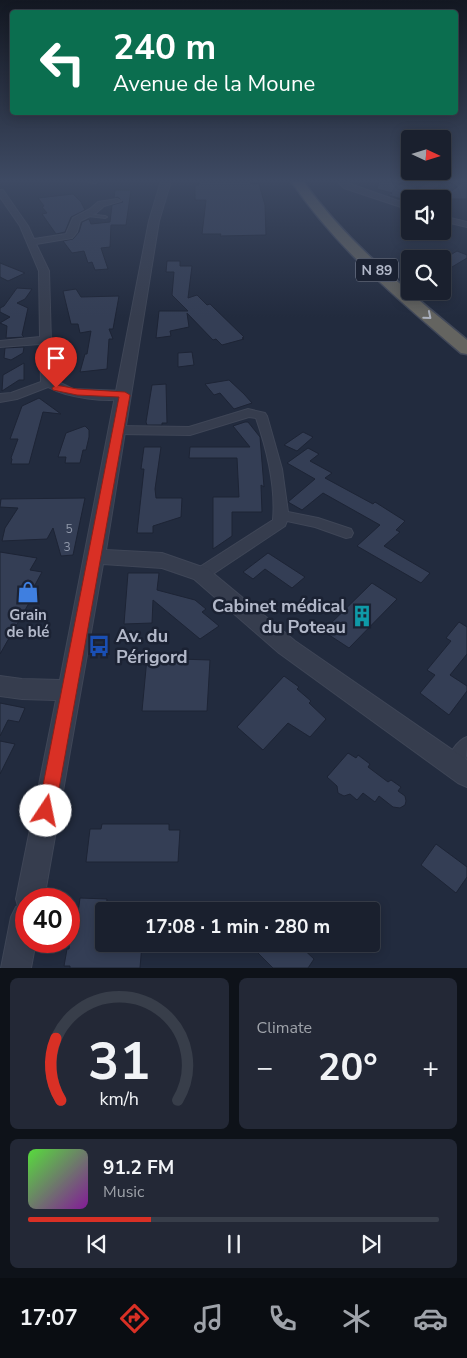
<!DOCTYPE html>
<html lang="en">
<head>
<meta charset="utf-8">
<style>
	:root { --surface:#1a202e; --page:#232836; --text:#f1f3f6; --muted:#9fa3aa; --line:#383e4a; --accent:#d93025 }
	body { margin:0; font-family:"Nunito Sans",sans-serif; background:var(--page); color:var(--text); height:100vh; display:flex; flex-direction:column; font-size:19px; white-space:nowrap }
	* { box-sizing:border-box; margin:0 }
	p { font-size:16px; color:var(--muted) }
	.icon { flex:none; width:28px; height:28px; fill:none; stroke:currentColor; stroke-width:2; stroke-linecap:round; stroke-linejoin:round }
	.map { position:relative; height:968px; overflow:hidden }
	.drawer { display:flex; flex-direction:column; gap:10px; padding:10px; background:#0e1219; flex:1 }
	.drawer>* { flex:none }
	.hud { position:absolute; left:10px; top:10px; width:448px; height:105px; border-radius:5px; box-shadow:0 2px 12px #0003,0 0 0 1px var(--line); background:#0b6e4f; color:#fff; overflow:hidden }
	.needle { width:32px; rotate:94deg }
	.fabs { position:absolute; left:401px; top:130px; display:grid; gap:10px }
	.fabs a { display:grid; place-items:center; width:50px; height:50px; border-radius:5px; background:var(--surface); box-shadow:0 2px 12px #0003,0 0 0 1px var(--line); font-size:25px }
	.speed { position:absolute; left:15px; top:888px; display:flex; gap:10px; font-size:25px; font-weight:700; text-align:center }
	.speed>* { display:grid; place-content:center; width:65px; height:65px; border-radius:50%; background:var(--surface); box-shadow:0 2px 12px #0003,0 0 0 1px var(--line); line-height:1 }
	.speed .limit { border:8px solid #d22; background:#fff; color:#111 }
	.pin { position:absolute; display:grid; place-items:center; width:42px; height:42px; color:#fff; margin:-51px -21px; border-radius:50% 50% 50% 0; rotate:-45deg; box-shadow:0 0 5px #0007 }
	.pin .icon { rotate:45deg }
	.me { position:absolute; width:55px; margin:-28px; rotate:11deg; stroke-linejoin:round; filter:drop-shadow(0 0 4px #0008) }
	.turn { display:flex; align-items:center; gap:18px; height:105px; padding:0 20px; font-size:22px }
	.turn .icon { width:65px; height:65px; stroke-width:2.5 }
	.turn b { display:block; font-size:35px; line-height:42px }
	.big { font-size:38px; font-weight:700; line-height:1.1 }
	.drawer .widget { flex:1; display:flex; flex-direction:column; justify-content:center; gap:8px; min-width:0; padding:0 18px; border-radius:8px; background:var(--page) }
	.drawer .dial { align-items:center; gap:0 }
	.dial svg { height:130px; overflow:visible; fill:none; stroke:var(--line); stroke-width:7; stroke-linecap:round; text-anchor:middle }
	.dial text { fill:var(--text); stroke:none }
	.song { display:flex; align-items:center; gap:15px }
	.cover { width:60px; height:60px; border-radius:8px; background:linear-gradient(135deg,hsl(110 70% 55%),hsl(290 70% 35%)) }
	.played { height:5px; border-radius:2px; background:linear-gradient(90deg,var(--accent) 30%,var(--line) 30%) }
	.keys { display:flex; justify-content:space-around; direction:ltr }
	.heat { display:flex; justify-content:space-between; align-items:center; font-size:28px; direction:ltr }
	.drawer .tiles { flex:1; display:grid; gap:10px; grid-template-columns:1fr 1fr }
	.widget:last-child { grid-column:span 2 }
	.trip { position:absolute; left:95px; top:902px; width:285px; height:50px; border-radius:5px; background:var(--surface); box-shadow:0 2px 12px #0003,0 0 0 1px var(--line); font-weight:700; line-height:50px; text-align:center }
	.menu { display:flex; height:80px; justify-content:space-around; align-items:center; background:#0a0d12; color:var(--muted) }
	.menu .icon { width:35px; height:35px }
	.menu .on { color:var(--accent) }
	.menu b { font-size:22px; color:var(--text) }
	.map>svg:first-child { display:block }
	.building { fill:#343e55; stroke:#1d2435 }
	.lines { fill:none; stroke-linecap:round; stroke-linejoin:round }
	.service-casing { stroke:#3f4657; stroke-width:2 }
	.minor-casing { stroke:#3f4657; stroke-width:2 }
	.tertiary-casing { stroke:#3f4657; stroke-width:2 }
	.trunk-casing { stroke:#414859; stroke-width:3 }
	.service { fill:#363d4e; fill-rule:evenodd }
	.minor { fill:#363d4e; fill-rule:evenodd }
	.tertiary { fill:#363d4e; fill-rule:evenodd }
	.trunk { fill:#646460; fill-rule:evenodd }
	.oneway { stroke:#aab0be }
	.route { fill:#d93025; stroke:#8d1f18 }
	.labels { text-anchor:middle; stroke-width:5; stroke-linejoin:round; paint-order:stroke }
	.number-label { font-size:12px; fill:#9098aa }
	.shield { fill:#1b2233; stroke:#858b9c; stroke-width:1 }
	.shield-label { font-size:14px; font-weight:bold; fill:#b2b8c9 }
	.poi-label { font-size:15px; font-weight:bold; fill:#b2b8c9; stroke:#1b2233 }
	.near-poi-label { font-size:18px; font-weight:bold; fill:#b2b8c9; stroke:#1b2233; text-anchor:end }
</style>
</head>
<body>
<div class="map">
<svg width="467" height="968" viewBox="0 0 467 968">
	<rect width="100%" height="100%" fill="#222b3e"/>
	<!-- building -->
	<path class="building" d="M199,181H250L251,184H259L265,205L266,235L220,236L221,234H202L206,200H195V185H199Z
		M379,181H385L418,188L406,195L405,199H402L388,195L392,193L377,189Z
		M465,181H467V199H420L431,191L444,194V197Z
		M115,190H131L126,225H111L110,247L101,248L108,269L95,270L92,262L88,263L84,251L72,253L63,241L73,239L79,232L82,222L89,219L91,224L110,222L112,205L123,202L118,197L114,198Z
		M73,194L81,202L85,210L71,217L65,232L56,234L42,214L47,213L42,207L44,206L38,198Z
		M457,251L467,255V258L452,267L442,264V260Z
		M167,261H180V266H192L188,298L197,295L207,305L210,304L244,337L242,338L244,339L222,345L216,339L213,340L187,313L189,327L170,331L171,336L156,338L159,311H188L172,295L174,272H166Z
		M0,263L25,273L8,281L0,277Z
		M17,288L32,289L25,299L17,303L28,308L22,335L24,337L6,338L7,326L0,323L10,317L0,312V308L4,306Z
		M76,289L81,297L119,296L113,329H109L113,339H109L107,369L80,372L85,354H87L91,331L80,333L78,324H71L63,291Z
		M24,347L23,353L11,360L4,358L5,348Z
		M192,352L194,365L178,367V353Z
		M24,363V380H19L2,391L3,375Z
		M229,380L244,394L252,403L234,409L220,393L214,395L205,384Z
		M166,384L167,423H162V425H147L146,422L152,385Z
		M39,398L61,414L43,412L29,464H11L12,459L11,458L18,439H10L22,406Z
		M245,422H248L260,437L264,487L261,485L262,512H232V536L213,549V497H239L237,458H189L190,447H250L233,426Z
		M85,426L89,430V437L86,450H83L80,463H65L66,457H58L66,433Z
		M303,432L313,437L297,451L284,445Z
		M144,447H161L155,489L156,498H182L181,517L153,526V533H137L144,469H141Z
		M308,448L319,454L310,461L332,473L325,478L373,504L375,502L405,521L396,530L400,532L384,546L430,573L421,583L357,546L380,525L323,493L302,510L288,502L315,479L287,463Z
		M85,498L73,555L61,556L53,528L47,539L2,541L5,528L18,508L0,507L1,499Z
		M0,552L37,558L30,570L42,572L29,596H33L0,654Z
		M268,553L305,577L292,588L265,569L253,579L243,572Z
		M128,573H159L157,590L195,600L206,609L202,612L219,626L200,639L153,600L152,623L124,624Z
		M372,583L397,599L349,648L323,631Z
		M459,622L467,627V654L450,675L467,686V691L449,715L420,693L435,675L427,670L451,641L446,638Z
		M147,658L210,660L207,711H142Z
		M284,676L299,687L297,689L311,701L309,703L326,719L310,737L288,723L263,750L237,727Z
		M0,703L25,708L19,722L8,720L0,736Z
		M0,741L15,744L0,774Z
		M348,753L356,758L358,755L370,764L368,767L388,782L391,780L401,787L398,791L405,796L406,801L405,805L400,808L393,807L379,796L375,802L363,793L357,800L350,794L344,796L338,793L337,786L327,777Z
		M102,824H169V830H180L178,862H86L90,829H101Z
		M436,844L467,867V877L456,893L421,865Z
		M80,898L107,899L106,911H104V944H142L140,968H70V966H64L67,949H69L72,912L78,913Z
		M262,944H298L314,959L308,968H273L256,951Z"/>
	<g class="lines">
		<!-- service casing -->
		<g class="service-casing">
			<path id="service" d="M87,214L105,216L107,217L105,218L88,216L86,215Z"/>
		</g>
		<!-- minor casing -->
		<g class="minor-casing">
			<path id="minor" d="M83,181H99L95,183Z
				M337,181H346L350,184L410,205V210L344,188Z
				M434,181H443L416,199L407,201V197Z
				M0,190H3L28,226L34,239L66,234L73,218L90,209L98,202L117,199L121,201L104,206L96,213L80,221L77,232L72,238L36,244L49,271L52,379L73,389L125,391L131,395L129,398C108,403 67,398 48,387L17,399L0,402V394L11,393L41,382L40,344L0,347V341L40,337L39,271L20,226L0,197Z
				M442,216L467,222V227L442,221Z
				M248,409L265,413L267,416L282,469L288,512L318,518L351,529L353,533L351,537L346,538L315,527L287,521L285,526L207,578L201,580L195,578L193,574L195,570L273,520C276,486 267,450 256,418L249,417L190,435L118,434L112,430L118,426L189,427Z
				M467,737C467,752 467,769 454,775L447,773L444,766C449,755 456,741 467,737Z"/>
		</g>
		<!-- tertiary casing -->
		<g class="tertiary-casing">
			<path id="tertiary" d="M161,181H171L159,221L106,550L162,553L208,569L295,641L467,760V787L458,783L279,653L194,579L162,568L103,564L44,899H26V941H36L31,968H1L11,917L16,907L18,906L16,899L56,700L22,699L0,696V676L22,679L60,680L149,221Z"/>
		</g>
		<!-- trunk casing -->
		<g class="trunk-casing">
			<path id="trunk" d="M291,181H303C348,244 408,291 467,340V354L461,353C399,300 337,249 291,181Z"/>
		</g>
		<!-- service -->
		<use href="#service" class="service"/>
		<!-- minor -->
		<use href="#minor" class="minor"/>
		<!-- tertiary -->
		<use href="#tertiary" class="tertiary"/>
		<!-- trunk -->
		<use href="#trunk" class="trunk"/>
	</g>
	<!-- one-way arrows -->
	<defs><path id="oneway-chevron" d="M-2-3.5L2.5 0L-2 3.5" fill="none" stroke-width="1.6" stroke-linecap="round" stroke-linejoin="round" transform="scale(1.25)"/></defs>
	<use class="oneway" href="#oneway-chevron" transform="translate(428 316) rotate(40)"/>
	<!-- sky -->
	<linearGradient id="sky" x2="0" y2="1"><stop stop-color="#131822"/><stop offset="0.57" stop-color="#3e4a63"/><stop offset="1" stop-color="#3e4a63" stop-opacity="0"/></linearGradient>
	<rect width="467" height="317" fill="url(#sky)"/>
	<!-- route -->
	<path class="route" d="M56,385L77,389L125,392L130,395L55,811L53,817L46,820L40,817L38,811L119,397L77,395L53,390L52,388Z"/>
	<!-- icons -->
	<defs>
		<g id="shop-bare" transform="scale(1.725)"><path d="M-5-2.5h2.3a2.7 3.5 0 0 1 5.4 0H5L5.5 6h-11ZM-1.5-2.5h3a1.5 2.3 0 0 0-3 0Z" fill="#3f7fe0" stroke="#1b2233" stroke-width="2.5" paint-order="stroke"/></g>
		<g id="building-bare" transform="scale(1.725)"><path d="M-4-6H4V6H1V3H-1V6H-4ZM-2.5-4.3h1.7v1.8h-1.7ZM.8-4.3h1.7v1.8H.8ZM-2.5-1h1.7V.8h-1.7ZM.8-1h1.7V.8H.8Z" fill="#0f9aa8" stroke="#1b2233" stroke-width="2.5" paint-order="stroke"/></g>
		<g id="bus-bare" transform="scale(1.725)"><path d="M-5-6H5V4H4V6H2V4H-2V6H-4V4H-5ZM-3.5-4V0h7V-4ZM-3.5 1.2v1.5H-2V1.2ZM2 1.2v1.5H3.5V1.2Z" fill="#1a4fb4" stroke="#1b2233" stroke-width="2.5" paint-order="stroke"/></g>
	</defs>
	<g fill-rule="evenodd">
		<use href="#shop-bare" x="28" y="592"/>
		<use href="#building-bare" x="362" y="616"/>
		<use href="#bus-bare" x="99" y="646"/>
	</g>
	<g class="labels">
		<!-- number labels -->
		<g class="number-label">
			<text x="69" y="533">5</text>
			<text x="67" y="551">3</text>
		</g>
		<!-- shield labels -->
		<rect class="shield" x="356" y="258.5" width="42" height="23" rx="4"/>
		<g class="shield-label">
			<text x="377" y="275">N 89</text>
		</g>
		<!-- poi labels -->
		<g class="poi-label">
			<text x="28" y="620">Grain<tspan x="28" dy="17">de blé</tspan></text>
		</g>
		<!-- near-poi labels -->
		<g class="near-poi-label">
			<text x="346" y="612">Cabinet médical<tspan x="346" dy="21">du Poteau</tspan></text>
			<text x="116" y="642" text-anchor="start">Av. du<tspan x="116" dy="21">Périgord</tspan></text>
		</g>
	</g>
</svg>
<div class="fabs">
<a><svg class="needle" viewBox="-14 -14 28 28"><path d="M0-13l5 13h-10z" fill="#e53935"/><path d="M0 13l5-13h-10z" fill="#9fa3aa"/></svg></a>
<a><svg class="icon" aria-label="sound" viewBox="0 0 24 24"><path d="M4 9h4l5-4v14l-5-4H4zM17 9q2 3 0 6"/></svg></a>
<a><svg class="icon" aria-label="search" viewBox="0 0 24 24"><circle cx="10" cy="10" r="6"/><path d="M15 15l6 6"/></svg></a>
</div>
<div class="speed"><div class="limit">40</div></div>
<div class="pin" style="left:56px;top:388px;background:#d93025"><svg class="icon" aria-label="arrive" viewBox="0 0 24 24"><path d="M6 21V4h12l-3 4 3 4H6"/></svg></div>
<svg class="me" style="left:46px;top:811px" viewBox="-20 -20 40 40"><circle r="19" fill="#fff"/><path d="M0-13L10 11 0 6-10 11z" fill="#d93025"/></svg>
<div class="trip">17:08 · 1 min · 280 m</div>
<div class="hud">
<div class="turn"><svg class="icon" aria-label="left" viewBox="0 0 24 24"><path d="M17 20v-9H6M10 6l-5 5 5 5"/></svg><div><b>240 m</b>Avenue de la Moune</div></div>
</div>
</div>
<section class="drawer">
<div class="tiles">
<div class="widget dial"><svg viewBox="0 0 100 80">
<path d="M14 69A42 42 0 1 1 86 69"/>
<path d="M14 69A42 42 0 0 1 11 31" stroke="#d93025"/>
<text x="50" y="56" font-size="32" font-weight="700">31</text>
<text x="50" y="72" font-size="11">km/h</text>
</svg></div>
<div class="widget"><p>Climate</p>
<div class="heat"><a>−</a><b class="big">20°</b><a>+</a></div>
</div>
<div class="widget">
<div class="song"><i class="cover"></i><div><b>91.2 FM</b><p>Music</p></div></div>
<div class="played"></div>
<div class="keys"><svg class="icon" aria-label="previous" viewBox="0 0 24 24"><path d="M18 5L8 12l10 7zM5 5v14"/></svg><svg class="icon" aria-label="pause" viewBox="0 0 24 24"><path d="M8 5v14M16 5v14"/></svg><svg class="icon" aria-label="next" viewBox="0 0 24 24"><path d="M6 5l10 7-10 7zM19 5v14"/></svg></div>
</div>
</div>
</section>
<nav class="menu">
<b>17:07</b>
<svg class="icon on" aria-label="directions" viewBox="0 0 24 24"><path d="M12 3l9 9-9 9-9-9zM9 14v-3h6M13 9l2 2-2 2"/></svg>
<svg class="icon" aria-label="music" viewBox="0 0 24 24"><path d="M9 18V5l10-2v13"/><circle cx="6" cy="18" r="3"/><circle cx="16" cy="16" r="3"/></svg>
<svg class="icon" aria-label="phone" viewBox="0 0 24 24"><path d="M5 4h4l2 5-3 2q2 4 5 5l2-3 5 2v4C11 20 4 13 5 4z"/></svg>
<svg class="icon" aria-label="climate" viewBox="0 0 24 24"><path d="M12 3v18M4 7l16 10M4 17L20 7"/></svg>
<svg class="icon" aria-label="car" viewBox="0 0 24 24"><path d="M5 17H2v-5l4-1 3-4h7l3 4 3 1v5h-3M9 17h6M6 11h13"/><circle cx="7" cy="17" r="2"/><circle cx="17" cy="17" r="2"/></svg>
</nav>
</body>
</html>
